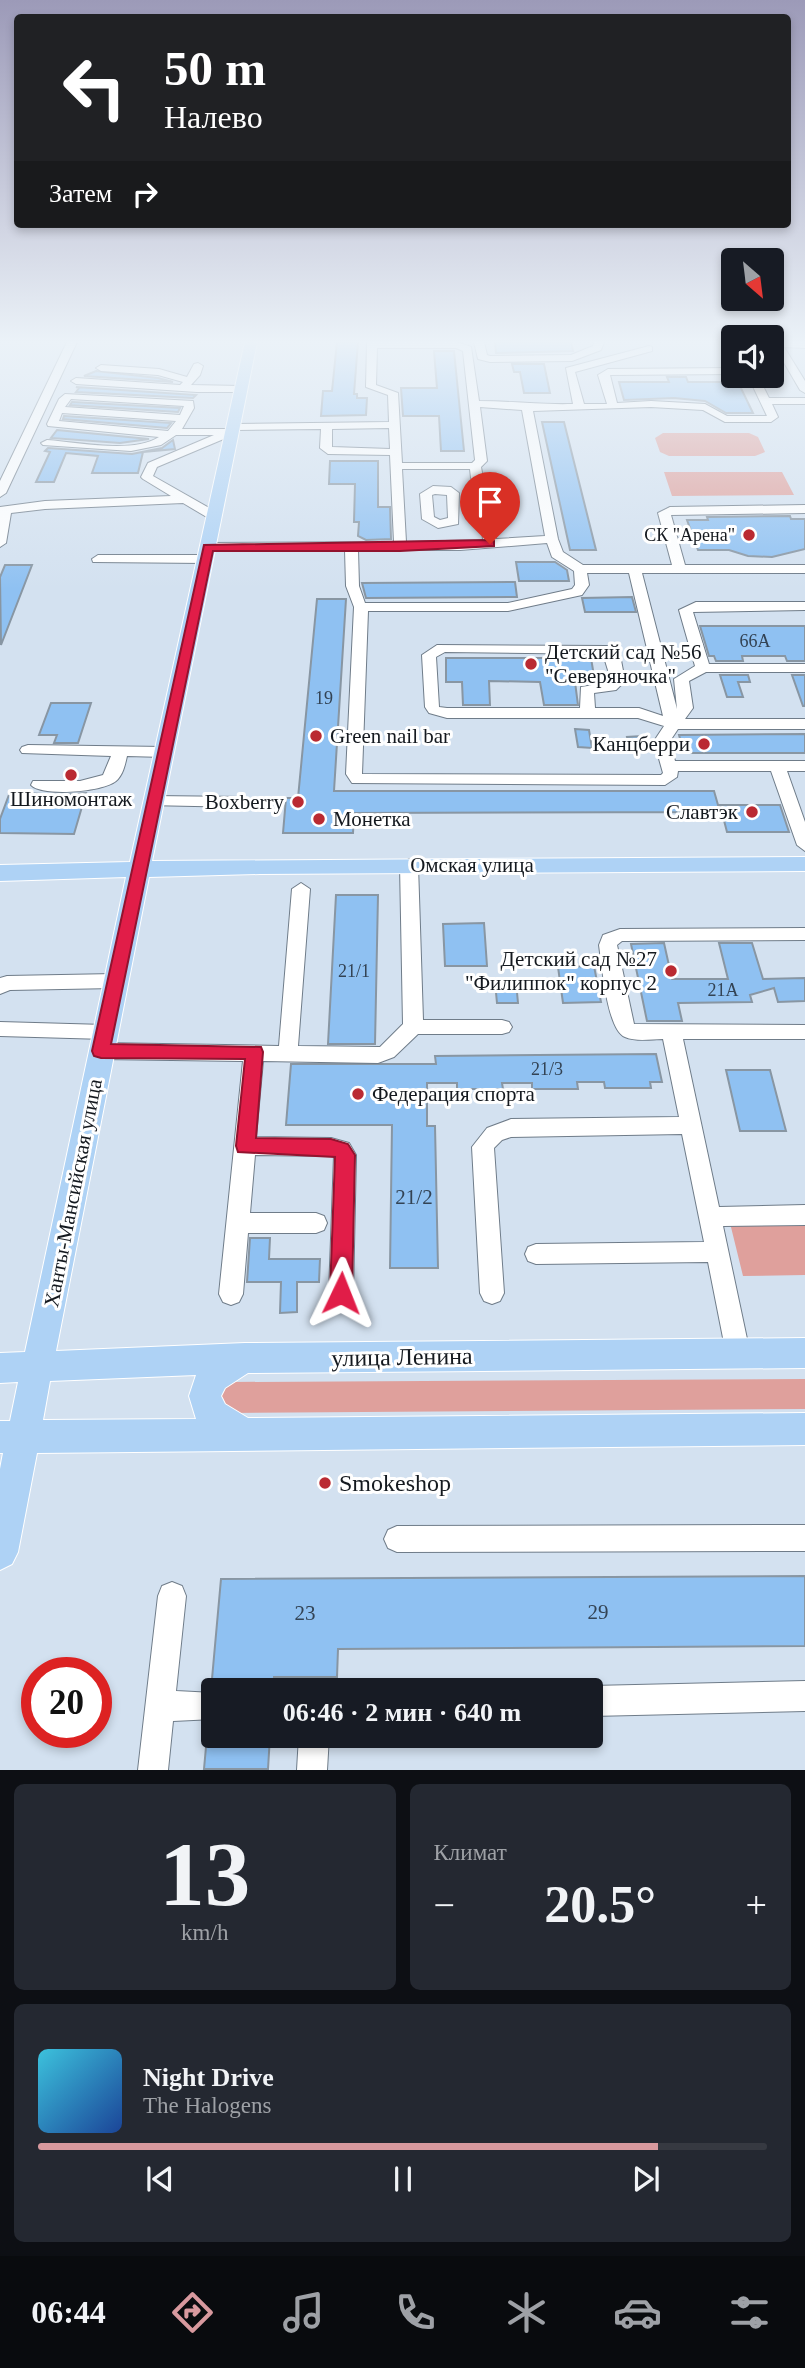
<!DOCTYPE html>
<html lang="ru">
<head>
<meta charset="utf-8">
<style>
	:root { --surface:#171b24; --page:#242831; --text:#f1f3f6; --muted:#9ea1a6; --line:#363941; --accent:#d8999e }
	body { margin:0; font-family:Georgia,serif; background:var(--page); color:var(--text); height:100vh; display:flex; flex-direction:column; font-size:26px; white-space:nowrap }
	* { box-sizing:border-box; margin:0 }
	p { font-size:23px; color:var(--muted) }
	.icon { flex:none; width:38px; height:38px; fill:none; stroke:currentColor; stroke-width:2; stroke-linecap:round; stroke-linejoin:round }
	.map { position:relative; height:1770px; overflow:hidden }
	.sheet { display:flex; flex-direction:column; gap:14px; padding:14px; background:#0d0f14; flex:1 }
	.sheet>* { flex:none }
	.top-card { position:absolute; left:14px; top:14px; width:777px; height:214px; border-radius:7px; box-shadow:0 4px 10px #0003; background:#202124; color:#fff; overflow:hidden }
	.needle { width:46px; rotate:152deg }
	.buttons { position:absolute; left:721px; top:248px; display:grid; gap:14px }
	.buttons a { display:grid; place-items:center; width:63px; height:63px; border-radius:7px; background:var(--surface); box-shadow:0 4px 10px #0003; font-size:35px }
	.speed { position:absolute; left:21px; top:1657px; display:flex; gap:14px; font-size:35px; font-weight:700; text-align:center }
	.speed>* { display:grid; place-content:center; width:91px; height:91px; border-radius:50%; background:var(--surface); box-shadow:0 4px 10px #0003; line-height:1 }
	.speed .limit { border:10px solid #d22; background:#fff; color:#111 }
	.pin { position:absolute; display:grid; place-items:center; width:60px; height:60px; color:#fff; margin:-72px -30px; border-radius:50% 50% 50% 0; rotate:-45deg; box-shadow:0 0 7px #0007 }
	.pin .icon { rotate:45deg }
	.me { position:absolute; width:77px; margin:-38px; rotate:2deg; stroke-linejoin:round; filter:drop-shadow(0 0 5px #0008) }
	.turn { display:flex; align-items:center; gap:24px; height:147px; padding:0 35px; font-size:32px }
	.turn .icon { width:91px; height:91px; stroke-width:2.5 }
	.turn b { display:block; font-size:49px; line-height:60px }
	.then { display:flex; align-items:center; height:66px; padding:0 35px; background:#0003; gap:14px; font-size:26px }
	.big { font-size:52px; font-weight:800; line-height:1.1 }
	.sheet .card { flex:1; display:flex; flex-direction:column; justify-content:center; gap:10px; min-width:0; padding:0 24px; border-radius:10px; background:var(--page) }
	.sheet .dial { align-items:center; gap:0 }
	.dial b { font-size:91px; line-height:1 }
	.song { display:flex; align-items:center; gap:21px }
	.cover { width:84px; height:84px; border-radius:10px; background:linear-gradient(135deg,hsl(190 70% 55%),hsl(220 70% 35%)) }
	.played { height:7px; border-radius:4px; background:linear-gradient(90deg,var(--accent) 85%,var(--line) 85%) }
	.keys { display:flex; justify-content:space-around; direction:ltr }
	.heat { display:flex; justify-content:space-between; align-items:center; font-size:38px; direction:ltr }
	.sheet .tiles { flex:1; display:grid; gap:14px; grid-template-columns:1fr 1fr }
	.card:last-child { grid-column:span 2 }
	.trip { position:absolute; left:201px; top:1678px; width:402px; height:70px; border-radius:7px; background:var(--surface); box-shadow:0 4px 10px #0003; font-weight:800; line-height:70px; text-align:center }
	.tab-bar { display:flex; height:112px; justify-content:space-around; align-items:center; background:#090b0e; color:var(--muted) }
	.tab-bar .icon { width:49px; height:49px }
	.tab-bar .current { color:var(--accent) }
	.tab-bar b { font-size:32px; color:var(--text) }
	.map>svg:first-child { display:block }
	.green { fill:#dfa09c }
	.building { fill:#8fc1f2; stroke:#8896a3; stroke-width:2 }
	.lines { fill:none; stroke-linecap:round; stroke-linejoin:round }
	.minor-casing { stroke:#6f7c89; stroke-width:2 }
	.major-casing { stroke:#fff; stroke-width:2 }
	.minor { fill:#fff; fill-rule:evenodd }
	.major { fill:#aed2f5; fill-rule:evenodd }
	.route { fill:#e11d48; stroke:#92132f; stroke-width:2 }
	.poi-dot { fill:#ba2a32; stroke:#fff; stroke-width:2.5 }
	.labels { text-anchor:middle; stroke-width:6; stroke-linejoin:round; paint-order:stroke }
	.far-poi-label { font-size:18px; fill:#14191f; stroke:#fff; text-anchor:end }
	.number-label { font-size:18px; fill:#334354 }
	.poi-label { font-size:21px; fill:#14191f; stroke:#fff; text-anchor:start }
	.street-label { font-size:21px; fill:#14191f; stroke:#fff }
	.near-number-label { font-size:21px; fill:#334354 }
	.near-street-label { font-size:24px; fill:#14191f; stroke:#fff }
	.near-poi-label { font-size:24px; fill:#14191f; stroke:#fff; text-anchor:start }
</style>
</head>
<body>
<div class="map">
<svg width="805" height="1770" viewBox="0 0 805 1770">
	<rect width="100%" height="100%" fill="#d3e1f0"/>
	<!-- green -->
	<path class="green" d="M663,433H749L758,437L765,452L755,456H669L660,452L655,438Z
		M664,472H782L794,495L672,496Z
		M730,1223H805V1275L743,1276Z
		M805,1379V1409L229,1413L221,1398L224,1388L232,1382Z"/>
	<!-- building -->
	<path class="building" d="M337,342H358L354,394H357V398H367L366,415L321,416L323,391H332Z
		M495,342H571L573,351L496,353Z
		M434,351H454L464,451H441L439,416H403L401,388H437Z
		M512,364H544L550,393H524L520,372H514Z
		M96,371L158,378L173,382L84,376Z
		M667,377H686L688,382H738L753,413H726L705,401L674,398L624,400L619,382H669Z
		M76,387L196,395L193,398L76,392L79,388Z
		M72,402L180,408L178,412L70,405Z
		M64,416L171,423L167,428L63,419Z
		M542,422H564L596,550H570Z
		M57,430L149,439L120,443L51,438Z
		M173,440L175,449L143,452L138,473H92L98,456L66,453L54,482H36L50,452L45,451L48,448L132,454L162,448Z
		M330,461H378V507H390L391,539L366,540L358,536L359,522H354L355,484H329Z
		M790,516L791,519H805V549L772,557L748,556L729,550H698L687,520H708L707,517Z
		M516,562H555L567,570L569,581H519Z
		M5,565H32L1,645L0,577Z
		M515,582L517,597L366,598L362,583Z
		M632,597L636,612H585L582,598Z
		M317,599H346L334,791H714L720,812L354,813L353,833H283L286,798H298Z
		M700,626H805V661H787L785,656H742L743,661H716L714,656H709Z
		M446,658H591L595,682H575L578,705H544L540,682L489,681L490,705H463L462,682H446Z
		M720,675H748L750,682H738L743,697H727Z
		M792,675H805V706H803Z
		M51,703H91L78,743H54L57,735H39Z
		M575,729L589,730L592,748L578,747Z
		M805,734V753H684L679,735Z
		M642,736L646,752H631L627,737Z
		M10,792L59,795L86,793L74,834L0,833V819Z
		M720,805H780L789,832H727Z
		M336,895H378L375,1044H328Z
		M484,923L487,966H445L443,924Z
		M664,943L672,979H728L719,943H752L763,979L805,978V1001L778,1002L774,988L750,995L752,1002L678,1003L682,1021H647L631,944Z
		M594,966L601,1002L563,1003L558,967Z
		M495,982H516L518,1003H497Z
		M656,1054L662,1082H650L651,1088H605L604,1082H577L578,1089H532V1083H502L503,1089H457V1083H427V1126H435L438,1268H390L392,1125H286L291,1064H436L435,1056Z
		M726,1070H770L786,1131H740Z
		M250,1238H270L269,1259H320L319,1282H297V1312L280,1313L281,1282H247Z
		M805,1576V1646L338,1649L337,1677H274L273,1690H211L221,1579Z
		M207,1736H270L268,1769H204Z"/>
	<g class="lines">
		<!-- minor casing -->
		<g class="minor-casing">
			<path id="minor" d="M67,342H77L6,493L0,497V481Z
				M367,342H457L471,347L479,401C511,401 541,405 573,404L566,368L649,346L652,347V351L575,372L584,404H607L598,375L608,369L733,368V374L610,375L617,403L651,401L705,404L727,416H767L748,376H758L769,398H805V404H772L778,417L771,422H725L703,410L651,407L533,411L558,539L563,552L583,565H672L658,513L670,507L805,505V513L671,515L685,565H805V573H642L677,709L674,679L695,666L679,610L696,602H805V610L693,612L709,664H805V672H706L689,681L693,708L685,719H805V729H678L670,741L675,761H805V771H787L805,822V851L797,845L771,771H678L677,777L665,785L352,783L346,774L354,607L346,586L345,550L208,551L202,547L208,543L394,542L390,455L328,454L320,448L321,429L236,430V434L227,435L226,438L157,467L153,476L218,513V519H210L183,503L45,509L11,513L6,543L0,547V507L45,501L171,496L143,479L141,477L148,463L214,435H176L161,445L131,451L43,445L41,443L47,440C77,442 133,454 159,437L48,426L47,424L59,399L65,394L193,401L194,408L182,429H229V425L233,424L389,422L388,395L366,387ZM377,348H456L463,351L475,460L472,463H402L398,393L376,385ZM71,399L184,406L180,415L65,407ZM480,407L522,410L545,536L496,539L491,490L483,478L481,467L487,461ZM62,413L176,421L168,431L59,421ZM389,428L390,449L332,447V429ZM402,469H470L471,478L479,490L483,540L406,542ZM547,543L552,557L574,571L575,585L572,589L508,603H365L359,586L358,550H460ZM587,573H629L663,716L639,708H595L594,693L616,690L625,681L620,655L607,646L437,645L422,655L425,707L429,713L447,718H638L664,726L654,741L663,773L661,775L362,774L368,611H508L582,595L589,585ZM445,652L603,654L611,680L607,683L581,687L580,708H447L439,707L436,657Z
				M474,342H484L487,355L490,356L571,355L593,346L594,342H604L601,350L572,361L490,362L478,359Z
				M772,342H805V348L784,347L805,381V393L800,390Z
				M198,363L203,366L200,375L191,385L241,386L246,389L241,392H197L76,384L71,381L76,378L180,385L183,382L158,375L101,371L96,368L101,365L159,369L187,377L194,364Z
				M433,486L451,487L459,493L458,524L438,528L422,519L420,494ZM435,494L447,495L448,518L440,520L434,517L432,495Z
				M98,555H206L212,559L206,563L93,562L92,559Z
				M28,745L164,747L172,752L164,757L127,756C125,765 123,775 116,781C103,792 42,797 31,785L33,781H80L103,775L111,756L22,753L20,750L22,747Z
				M153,796L242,797L250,802L242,807L147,805L145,801L147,797Z
				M409,859L418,865L423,1020H502L509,1022L512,1027L509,1032L502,1034H418L394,1057L378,1063L263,1061L256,1137L331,1138L349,1143L356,1155L353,1293L349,1301L341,1304L333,1301L329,1293L334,1156L255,1155L250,1213H316L324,1216L327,1223L324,1230L316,1233H248L243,1294L239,1302L231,1305L223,1302L219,1294L243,1061L101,1059L94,1056L91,1051L94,1046L101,1043L279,1046L292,889L301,883L310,889L298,1046L380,1047L403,1024L400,865Z
				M805,928V940L622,941L617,945L634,1024L805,1025V1039H683L719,1207L805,1205V1225L723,1226L750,1353L747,1361L738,1364L729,1361L726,1353L708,1262L536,1264L528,1261L525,1254L528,1247L536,1244L704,1242L682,1134L511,1137L502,1140L494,1148L504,1293L500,1301L492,1304L484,1301L480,1293L472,1147L487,1128L511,1119L679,1117L663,1039C652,1039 636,1042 625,1037C607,1030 602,965 599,945L603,935L620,929Z
				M115,974L122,976L124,981L122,986L115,988L10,990L0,994V978L7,976Z
				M0,1022L105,1025L112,1027L115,1032L112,1037L105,1039L0,1036Z
				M805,1525V1551L397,1552L388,1548L384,1539L388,1530L397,1526Z
				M172,1582L182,1586L186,1596L176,1691L214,1693V1719L173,1721L168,1770H138L158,1596L162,1586Z
				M805,1681V1711L592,1716V1690H582L592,1686Z
				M299,1736H329L327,1770H297Z"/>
		</g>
		<!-- major casing -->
		<g class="major-casing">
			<path id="major" d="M245,342H257L152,861L805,857V871L260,874L149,877L56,1351L245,1343L805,1338V1368L248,1373L225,1388L221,1396L225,1404L248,1418L805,1413V1445L37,1453L18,1552L12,1564L0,1570V1469L3,1453H0V1421H10L18,1382L0,1383V1353L25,1352L126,877L0,881V865L130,862ZM196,1375L189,1396L196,1419L43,1420L50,1381Z"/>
		</g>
		<!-- minor -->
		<use href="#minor" class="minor"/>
		<!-- major -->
		<use href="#major" class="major"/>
	</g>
	<!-- sky -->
	<linearGradient id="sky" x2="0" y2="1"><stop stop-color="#9c9ab8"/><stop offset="0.58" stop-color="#ebf2f8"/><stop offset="1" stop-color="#ebf2f8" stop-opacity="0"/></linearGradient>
	<rect width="805" height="589" fill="url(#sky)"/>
	<!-- route -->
	<path class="route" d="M490,540L494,541V546L400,551H213L111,1044L261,1047L263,1052L256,1138L331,1139L348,1144L355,1155L352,1293L348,1300L341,1303L333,1300L330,1293L335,1157L238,1152L236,1146L245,1059L101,1058L94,1056L92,1051L204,545Z"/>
	<!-- markers -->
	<g class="poi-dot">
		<circle cx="749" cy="535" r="7"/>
		<circle cx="531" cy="664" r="7"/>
		<circle cx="316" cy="736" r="7"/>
		<circle cx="704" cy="744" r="7"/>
		<circle cx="71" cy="775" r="7"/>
		<circle cx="298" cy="802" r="7"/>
		<circle cx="752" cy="812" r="7"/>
		<circle cx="319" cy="819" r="7"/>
		<circle cx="671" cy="971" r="7"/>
		<circle cx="358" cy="1094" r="7"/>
		<circle cx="325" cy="1483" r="7"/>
	</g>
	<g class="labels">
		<!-- far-poi labels -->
		<g class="far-poi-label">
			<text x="735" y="541">СК "Арена"</text>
		</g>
		<!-- number labels -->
		<g class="number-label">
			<text x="755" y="647">66А</text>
			<text x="324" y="704">19</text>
			<text x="354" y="977">21/1</text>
			<text x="723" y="996">21А</text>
			<text x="547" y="1075">21/3</text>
		</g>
		<!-- poi labels -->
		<g class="poi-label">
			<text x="545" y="659">Детский сад №56<tspan x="545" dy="24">"Северяночка"</tspan></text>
			<text x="330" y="743">Green nail bar</text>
			<text x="690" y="751" text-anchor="end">Канцберри</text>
			<text x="71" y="806" text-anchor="middle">Шиномонтаж</text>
			<text x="284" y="809" text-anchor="end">Boxberry</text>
			<text x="738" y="819" text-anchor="end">Славтэк</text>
			<text x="333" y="826">Монетка</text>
			<text x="657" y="966" text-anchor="end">Детский сад №27<tspan x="657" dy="24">"Филиппок" корпус 2</tspan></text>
			<text x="372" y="1101">Федерация спорта</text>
		</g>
		<!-- street labels -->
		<g class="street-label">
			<text x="472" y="872">Омская улица</text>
			<text transform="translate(73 1193) rotate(-79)" y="7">Ханты-Мансийская улица</text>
		</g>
		<!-- near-number labels -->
		<g class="near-number-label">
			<text x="414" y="1204">21/2</text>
			<text x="598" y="1619">29</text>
			<text x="305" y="1620">23</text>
		</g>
		<!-- near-street labels -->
		<g class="near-street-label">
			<text transform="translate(402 1357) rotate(-1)" y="8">улица Ленина</text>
		</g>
		<!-- near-poi labels -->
		<g class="near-poi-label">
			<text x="339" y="1491">Smokeshop</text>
		</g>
	</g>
</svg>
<div class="buttons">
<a><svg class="needle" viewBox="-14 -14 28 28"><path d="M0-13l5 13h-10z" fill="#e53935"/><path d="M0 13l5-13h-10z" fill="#9ea1a6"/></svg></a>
<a><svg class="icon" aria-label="sound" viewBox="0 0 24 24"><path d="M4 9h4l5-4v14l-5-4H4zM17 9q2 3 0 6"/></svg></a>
</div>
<div class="speed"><div class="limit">20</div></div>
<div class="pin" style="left:490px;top:544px;background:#d93025"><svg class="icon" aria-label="arrive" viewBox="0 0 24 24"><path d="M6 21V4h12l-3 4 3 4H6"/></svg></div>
<svg class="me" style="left:341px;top:1293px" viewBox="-20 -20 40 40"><path d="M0-17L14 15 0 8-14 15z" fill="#e11d48" stroke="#fff" stroke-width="4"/></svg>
<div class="trip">06:46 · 2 мин · 640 m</div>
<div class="top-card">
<div class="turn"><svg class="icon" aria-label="left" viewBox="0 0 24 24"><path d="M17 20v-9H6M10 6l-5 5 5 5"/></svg><div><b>50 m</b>Налево</div></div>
<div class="then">Затем<svg class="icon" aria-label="right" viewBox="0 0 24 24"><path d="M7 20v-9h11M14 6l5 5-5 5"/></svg></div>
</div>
</div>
<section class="sheet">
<div class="tiles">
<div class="card dial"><b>13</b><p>km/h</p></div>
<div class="card"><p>Климат</p>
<div class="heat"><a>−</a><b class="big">20.5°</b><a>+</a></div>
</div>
<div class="card">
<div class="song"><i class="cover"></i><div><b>Night Drive</b><p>The Halogens</p></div></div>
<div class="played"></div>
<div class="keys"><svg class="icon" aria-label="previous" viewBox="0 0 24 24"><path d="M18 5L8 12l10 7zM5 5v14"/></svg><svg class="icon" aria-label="pause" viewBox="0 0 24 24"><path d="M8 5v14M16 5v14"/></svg><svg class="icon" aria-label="next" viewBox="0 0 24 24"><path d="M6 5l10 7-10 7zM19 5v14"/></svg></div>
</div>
</div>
</section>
<nav class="tab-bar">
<b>06:44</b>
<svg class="icon current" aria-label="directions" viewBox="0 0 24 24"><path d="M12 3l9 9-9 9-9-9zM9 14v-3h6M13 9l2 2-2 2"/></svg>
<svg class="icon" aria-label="music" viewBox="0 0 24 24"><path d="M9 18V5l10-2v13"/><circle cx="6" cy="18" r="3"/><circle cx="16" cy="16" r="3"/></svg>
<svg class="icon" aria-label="phone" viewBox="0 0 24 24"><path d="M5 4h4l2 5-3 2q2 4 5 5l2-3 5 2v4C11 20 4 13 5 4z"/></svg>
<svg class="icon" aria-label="climate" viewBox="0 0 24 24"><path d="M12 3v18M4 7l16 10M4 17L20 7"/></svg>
<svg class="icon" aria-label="car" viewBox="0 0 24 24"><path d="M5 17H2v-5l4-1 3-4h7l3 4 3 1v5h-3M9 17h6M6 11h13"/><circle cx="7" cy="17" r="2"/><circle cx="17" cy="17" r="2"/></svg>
<svg class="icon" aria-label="filters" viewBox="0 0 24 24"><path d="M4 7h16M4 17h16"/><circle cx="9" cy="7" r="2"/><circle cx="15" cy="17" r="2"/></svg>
</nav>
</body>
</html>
